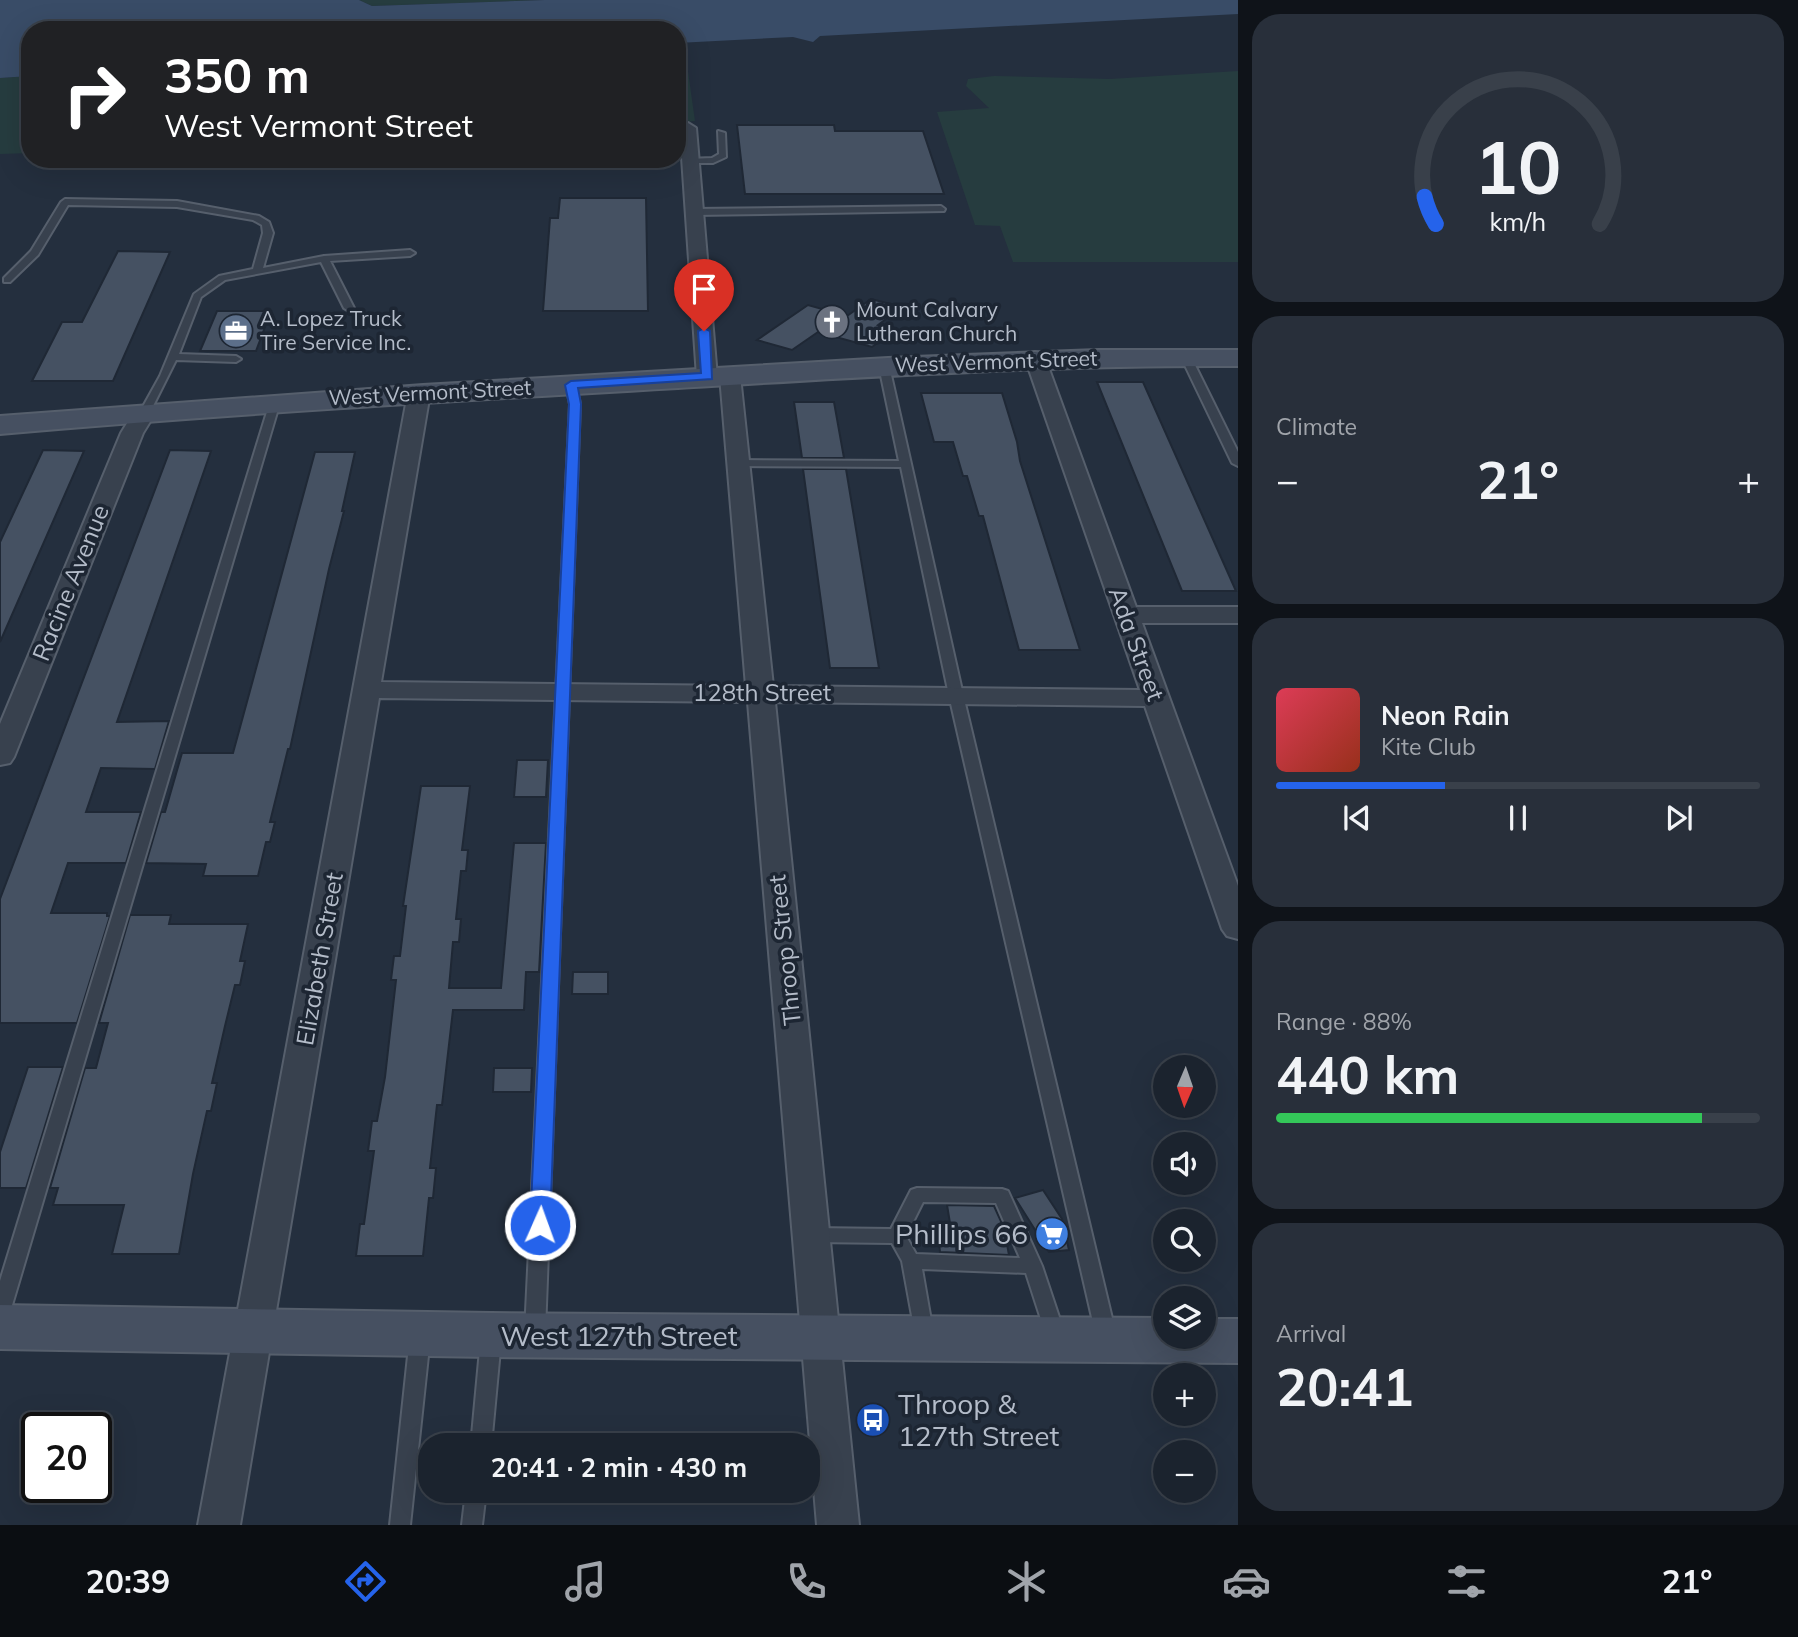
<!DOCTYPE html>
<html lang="en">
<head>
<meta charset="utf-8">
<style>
	:root { --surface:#1b232e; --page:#282f3a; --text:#f1f3f6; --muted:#a0a4aa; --line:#39404a; --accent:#2563eb }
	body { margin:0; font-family:Mulish,sans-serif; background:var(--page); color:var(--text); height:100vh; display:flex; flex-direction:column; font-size:26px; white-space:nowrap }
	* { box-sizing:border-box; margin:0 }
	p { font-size:23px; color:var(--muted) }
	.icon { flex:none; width:38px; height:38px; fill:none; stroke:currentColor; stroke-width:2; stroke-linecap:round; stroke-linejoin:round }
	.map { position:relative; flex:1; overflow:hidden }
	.panel { display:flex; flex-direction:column; gap:14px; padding:14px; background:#0f1319; width:560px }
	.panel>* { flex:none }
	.guide { position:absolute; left:21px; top:21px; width:665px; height:147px; border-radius:28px; box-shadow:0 7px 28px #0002,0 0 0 2px var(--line); background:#202124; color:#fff; overflow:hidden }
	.needle { width:46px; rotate:182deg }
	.fabs { position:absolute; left:1153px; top:1055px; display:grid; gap:14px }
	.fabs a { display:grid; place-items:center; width:63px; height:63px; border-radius:50%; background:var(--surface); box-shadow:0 7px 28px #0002,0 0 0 2px var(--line); font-size:35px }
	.speed { position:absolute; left:21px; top:1412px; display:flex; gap:14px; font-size:35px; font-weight:700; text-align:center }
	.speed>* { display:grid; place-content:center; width:91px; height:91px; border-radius:50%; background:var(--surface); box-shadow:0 7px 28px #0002,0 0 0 2px var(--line); line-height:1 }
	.speed .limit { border:4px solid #111; border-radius:10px; background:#fff; color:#111 }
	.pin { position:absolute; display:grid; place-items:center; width:60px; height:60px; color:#fff; margin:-72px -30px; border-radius:50% 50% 50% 0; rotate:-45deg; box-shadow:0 0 7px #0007 }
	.pin .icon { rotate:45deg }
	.me { position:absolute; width:77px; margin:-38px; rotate:2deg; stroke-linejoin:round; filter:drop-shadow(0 0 5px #0008) }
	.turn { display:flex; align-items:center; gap:24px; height:147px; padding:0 28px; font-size:32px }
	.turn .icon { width:91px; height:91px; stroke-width:2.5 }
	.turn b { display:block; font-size:49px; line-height:60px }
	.big { font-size:52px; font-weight:700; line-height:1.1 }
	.panel .card { flex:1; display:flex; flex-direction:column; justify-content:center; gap:10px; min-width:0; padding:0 24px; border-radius:28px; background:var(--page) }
	.panel .dial { align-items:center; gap:0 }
	.dial svg { height:182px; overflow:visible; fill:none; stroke:var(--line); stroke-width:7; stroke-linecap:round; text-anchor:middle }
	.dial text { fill:var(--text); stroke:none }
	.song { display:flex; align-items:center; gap:21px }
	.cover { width:84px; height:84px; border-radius:10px; background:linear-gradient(135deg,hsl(350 70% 55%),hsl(10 70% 35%)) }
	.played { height:7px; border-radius:4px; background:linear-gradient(90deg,var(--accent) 35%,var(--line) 35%) }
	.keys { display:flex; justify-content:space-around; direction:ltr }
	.heat { display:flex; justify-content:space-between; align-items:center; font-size:38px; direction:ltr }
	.charge { height:10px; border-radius:5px; background:linear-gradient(90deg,#34c759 88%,var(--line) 0) }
	.trip { position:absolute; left:418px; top:1433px; width:402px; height:70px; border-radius:28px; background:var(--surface); box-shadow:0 7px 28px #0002,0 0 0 2px var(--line); font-weight:700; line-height:70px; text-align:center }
	.menu { display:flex; height:112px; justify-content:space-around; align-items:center; background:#0b0e12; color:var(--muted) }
	.menu .icon { width:49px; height:49px }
	.menu .active { color:var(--accent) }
	.menu b { font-size:32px; color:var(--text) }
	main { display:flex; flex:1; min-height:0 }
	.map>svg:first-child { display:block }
	.green { fill:#263c3f }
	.water { fill:#394c67 }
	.building { fill:#455162; stroke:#1f2835; stroke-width:2 }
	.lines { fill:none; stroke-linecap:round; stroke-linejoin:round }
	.lane-casing { stroke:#565f6c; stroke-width:4 }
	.street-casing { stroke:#565f6c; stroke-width:4 }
	.secondary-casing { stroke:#565f6c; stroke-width:4 }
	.lane { fill:#38414e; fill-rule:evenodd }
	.street { fill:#38414e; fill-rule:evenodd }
	.secondary { fill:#465061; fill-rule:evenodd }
	.route { fill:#2563eb; stroke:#184099; stroke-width:2 }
	.labels { text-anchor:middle; stroke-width:7; stroke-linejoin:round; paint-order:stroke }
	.far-poi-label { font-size:21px; fill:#b4bcc9; stroke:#1d2633; text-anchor:start }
	.far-street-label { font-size:21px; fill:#b4bcc9; stroke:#1d2633 }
	.street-label { font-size:24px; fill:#b4bcc9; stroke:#1d2633 }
	.near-poi-label { font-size:28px; fill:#b4bcc9; stroke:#1d2633; text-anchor:end }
	.near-street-label { font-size:28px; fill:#b4bcc9; stroke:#1d2633 }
</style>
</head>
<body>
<main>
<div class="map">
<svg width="1238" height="1525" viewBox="0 0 1238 1525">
	<rect width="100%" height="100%" fill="#242f3e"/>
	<!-- green -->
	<path class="green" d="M359,0H545L372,6Z
		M677,43H684L695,121L677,123Z
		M1238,71V262H1013L1000,226L975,225L937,112L989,108L966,86L968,79L994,76L1110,79Z
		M30,76V153L0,154V78Z"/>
	<!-- water -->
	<path class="water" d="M0,0H359L372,6L545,0H1238V14L820,36L813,42L793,37L677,43V30H30V76L0,78Z"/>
	<!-- building -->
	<path class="building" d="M737,125H834L835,131H923L944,194H745Z
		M560,198H646L648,311H543L550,218H558Z
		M118,251L170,252L113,381H32L62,322H82Z
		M871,299L902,307L878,325L895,330L872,347L818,332L792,350L757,340L808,305L847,316Z
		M217,311H271L256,351H200Z
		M1097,382H1143L1236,591H1182Z
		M921,393H1002L1017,442L1020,461L1080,650H1019L983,516H979L967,476H963L953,442H934Z
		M794,402H834L844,458H802Z
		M43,450L84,451L0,642V542Z
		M170,450L211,451L117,722L169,721L155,769L101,768L86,812H141L126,863H68L51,913H107V916H110L77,1023H0V899Z
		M315,452H355L342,511H344L329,569L290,749H288L270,822H275L270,842H266L258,876H203L206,864L146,863L161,812H165L182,753H233Z
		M803,469H846L879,668H830Z
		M517,760H548L546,797H514Z
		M421,786H470L462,850H468L466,871H461L456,919H461L459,942H453L449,988H501L514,843H546L539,972H526L524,1010H453L442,1105H437L430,1168H436L433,1198H429L423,1256H356L360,1224H364L374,1151H368L372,1121H377L385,1077L396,980H391L394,956H400L406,906H403Z
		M130,915H171L169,924H248L240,961H245L240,985H235L225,1026L212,1083H217L211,1111H207L193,1174L179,1254H112L124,1205H53L58,1188H50L85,1068H96L108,1023H99Z
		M573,972H608V994H572Z
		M28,1067H63L26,1188H0V1152Z
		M494,1068H532L531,1092H493Z
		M1043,1190L1062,1219L1069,1250L1049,1252L1015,1198Z
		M947,1205L994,1206L1004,1228L1009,1255L940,1252L938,1233L950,1223Z"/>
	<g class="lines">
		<!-- lane casing -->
		<g class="lane-casing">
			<path id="lane" d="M718,131L725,133L726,157L713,163H688V159L712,158L719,154Z
				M65,199L177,201L259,216L269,222L273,233L263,268L324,256L410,250L415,253L410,256L330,261L354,308L349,311L344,308L321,262L225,280L201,297L179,354L236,356L241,359L236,362L176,360L150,412L145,415L140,412L160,376L194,294L219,276L253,269L263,233L262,225L253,220L177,207L68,205L38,255L10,282H4V278L31,251L61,202Z
				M941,206L945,209L944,211L695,215L691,212L695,209Z
				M1186,354L1191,357L1238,452V466L1232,463L1181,357Z
				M884,363L889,366L963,695L1116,1335L1113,1341L1106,1343L1099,1341L1096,1335L949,695L901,467L738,466L732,463L738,460L899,461L879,366Z
				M571,382L576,385L580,404L545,1332L542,1338L535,1340L528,1338L525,1332L570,404L566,385Z
				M275,399L280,402L10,1312L7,1318L0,1320V1281L270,402Z
				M917,1188L1002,1189L1008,1191L1042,1266L1065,1335L1062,1341L1055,1343L1048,1341L1026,1273L922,1269L933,1332L930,1338L923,1340L916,1338L902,1261L892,1243L812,1242L806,1240L803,1235L806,1230L812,1228L891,1229L911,1190ZM923,1202L996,1203L1020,1258L916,1254L906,1236Z
				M420,1329L427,1331L430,1337L410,1525H390L410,1337L413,1331Z
				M491,1331L498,1333L501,1339L491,1446H471L481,1339L484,1333Z
				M466,1491H486L482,1525H462Z"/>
		</g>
		<!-- street casing -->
		<g class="street-casing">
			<path id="street" d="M688,123L696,128L717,377L714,381H700L697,377L680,128Z
				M1035,352L1042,354L1045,358L1136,607H1238V623H1142L1238,886V939L1227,936L1222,929L1145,706L775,702L859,1525H817L748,702L379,698L240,1525H198L408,393L411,388H427L430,393L381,682L746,686L720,376L723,372H737L740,376L773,686L1140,690L1025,358L1028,354Z
				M145,406L153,407L156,412L143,433L14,757L10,763L0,765V724L121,433L137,407Z"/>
		</g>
		<!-- secondary casing -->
		<g class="secondary-casing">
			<path id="secondary" d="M1098,350H1238V366C1051,365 864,377 678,388C452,401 226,414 0,434V416L423,385L888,358Z
				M0,1305L491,1313L1166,1318V1337H1204V1319H1238V1363L491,1357L0,1349Z"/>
		</g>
		<!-- lane -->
		<use href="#lane" class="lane"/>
		<!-- street -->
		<use href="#street" class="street"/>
		<!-- secondary -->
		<use href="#secondary" class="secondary"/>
	</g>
	<!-- route -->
	<path class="route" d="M704,328L710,331L712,379L578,388L581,404L550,1225L547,1231L540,1233L533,1231L530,1225L569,404L565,385L571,381L701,373L698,331Z"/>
	<!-- icons -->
	<defs>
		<g id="church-disc" transform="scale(1.75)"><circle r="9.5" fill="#6b7280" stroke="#1d2633"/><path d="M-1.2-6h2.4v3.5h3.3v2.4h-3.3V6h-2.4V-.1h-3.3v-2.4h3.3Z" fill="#fff"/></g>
		<g id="office-disc" transform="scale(1.75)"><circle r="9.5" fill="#5c6f8a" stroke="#1d2633"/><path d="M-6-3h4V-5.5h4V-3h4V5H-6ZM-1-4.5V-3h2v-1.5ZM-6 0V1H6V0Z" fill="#fff"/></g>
		<g id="supermarket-disc" transform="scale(1.75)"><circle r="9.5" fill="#3f7fe0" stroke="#1d2633"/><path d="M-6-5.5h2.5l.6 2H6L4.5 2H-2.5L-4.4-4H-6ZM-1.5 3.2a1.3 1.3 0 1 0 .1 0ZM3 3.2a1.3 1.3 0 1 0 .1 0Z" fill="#fff"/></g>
		<g id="bus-disc" transform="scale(1.75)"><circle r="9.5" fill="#1a4fb4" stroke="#1d2633"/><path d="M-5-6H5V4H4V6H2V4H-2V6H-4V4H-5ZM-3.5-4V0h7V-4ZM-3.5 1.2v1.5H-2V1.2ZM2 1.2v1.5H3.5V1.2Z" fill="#fff"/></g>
	</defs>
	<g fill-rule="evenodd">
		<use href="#church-disc" x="832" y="322"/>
		<use href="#office-disc" x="236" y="331"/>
		<use href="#supermarket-disc" x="1052" y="1234"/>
		<use href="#bus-disc" x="873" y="1420"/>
	</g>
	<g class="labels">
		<!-- far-poi labels -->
		<g class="far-poi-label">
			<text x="856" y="317">Mount Calvary<tspan x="856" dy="24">Lutheran Church</tspan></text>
			<text x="260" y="326">A. Lopez Truck<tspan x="260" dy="24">Tire Service Inc.</tspan></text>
		</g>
		<!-- far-street labels -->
		<g class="far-street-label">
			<text transform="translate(996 362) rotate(-2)" y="7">West Vermont Street</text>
			<text transform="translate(430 393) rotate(-3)" y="7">West Vermont Street</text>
		</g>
		<!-- street labels -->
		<g class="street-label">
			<text transform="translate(71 583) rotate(-68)" y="8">Racine Avenue</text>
			<text transform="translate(1136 644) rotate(70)" y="8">Ada Street</text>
			<text x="762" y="701">128th Street</text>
			<text transform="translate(785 950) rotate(-96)" y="8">Throop Street</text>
			<text transform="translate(320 959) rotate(-80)" y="8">Elizabeth Street</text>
		</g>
		<!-- near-poi labels -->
		<g class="near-poi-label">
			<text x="1028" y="1244">Phillips 66</text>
			<text x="898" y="1414" text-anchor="start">Throop &amp;<tspan x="898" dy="32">127th Street</tspan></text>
		</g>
		<!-- near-street labels -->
		<g class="near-street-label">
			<text x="619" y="1346">West 127th Street</text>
		</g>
	</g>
</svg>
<div class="fabs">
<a><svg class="needle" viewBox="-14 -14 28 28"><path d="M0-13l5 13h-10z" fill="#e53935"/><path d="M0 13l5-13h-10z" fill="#a0a4aa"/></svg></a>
<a><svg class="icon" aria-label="sound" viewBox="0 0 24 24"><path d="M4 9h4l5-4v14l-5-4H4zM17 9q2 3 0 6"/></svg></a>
<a><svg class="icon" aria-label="search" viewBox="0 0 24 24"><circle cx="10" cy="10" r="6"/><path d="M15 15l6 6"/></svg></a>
<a><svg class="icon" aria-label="layers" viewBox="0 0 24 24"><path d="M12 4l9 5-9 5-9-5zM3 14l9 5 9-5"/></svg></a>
<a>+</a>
<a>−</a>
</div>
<div class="speed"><div class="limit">20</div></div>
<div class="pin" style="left:704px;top:331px;background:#d93025"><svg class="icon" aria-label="arrive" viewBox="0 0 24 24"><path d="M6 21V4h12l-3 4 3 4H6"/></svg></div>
<svg class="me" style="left:540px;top:1225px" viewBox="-20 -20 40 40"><circle r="17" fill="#2563eb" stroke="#fff" stroke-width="3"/><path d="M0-11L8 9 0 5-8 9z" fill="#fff"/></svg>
<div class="trip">20:41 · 2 min · 430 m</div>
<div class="guide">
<div class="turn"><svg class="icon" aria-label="right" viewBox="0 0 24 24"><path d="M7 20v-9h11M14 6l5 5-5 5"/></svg><div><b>350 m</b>West Vermont Street</div></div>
</div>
</div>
<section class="panel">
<div class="card dial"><svg viewBox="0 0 100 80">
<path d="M14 69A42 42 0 1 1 86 69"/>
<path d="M14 69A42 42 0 0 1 9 57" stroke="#2563eb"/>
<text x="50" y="56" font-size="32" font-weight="700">10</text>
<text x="50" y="72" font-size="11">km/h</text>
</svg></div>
<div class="card"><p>Climate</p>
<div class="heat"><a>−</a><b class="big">21°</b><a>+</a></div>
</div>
<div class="card">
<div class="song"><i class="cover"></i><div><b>Neon Rain</b><p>Kite Club</p></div></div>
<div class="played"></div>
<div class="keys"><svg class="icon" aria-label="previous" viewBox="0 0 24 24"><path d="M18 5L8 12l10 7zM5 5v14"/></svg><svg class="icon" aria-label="pause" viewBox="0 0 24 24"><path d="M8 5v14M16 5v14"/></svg><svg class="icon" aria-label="next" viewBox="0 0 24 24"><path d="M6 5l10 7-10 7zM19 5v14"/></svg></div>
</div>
<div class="card"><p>Range · 88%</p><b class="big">440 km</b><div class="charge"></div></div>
<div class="card"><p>Arrival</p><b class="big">20:41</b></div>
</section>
</main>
<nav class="menu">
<b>20:39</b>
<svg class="icon active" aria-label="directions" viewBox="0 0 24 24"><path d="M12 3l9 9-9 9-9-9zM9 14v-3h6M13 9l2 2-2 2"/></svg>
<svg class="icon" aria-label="music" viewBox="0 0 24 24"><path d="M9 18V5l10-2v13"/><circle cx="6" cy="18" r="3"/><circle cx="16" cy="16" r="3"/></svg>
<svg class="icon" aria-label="phone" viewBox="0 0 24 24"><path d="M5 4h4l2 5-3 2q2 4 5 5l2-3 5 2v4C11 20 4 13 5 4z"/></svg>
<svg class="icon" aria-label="climate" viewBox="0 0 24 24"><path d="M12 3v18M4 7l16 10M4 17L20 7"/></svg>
<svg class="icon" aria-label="car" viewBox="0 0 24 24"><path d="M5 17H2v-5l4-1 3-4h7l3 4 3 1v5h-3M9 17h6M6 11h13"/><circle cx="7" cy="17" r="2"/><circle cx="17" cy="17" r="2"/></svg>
<svg class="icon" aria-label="filters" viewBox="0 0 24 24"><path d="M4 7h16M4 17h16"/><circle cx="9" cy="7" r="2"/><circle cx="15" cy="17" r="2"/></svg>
<b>21°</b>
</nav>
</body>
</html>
